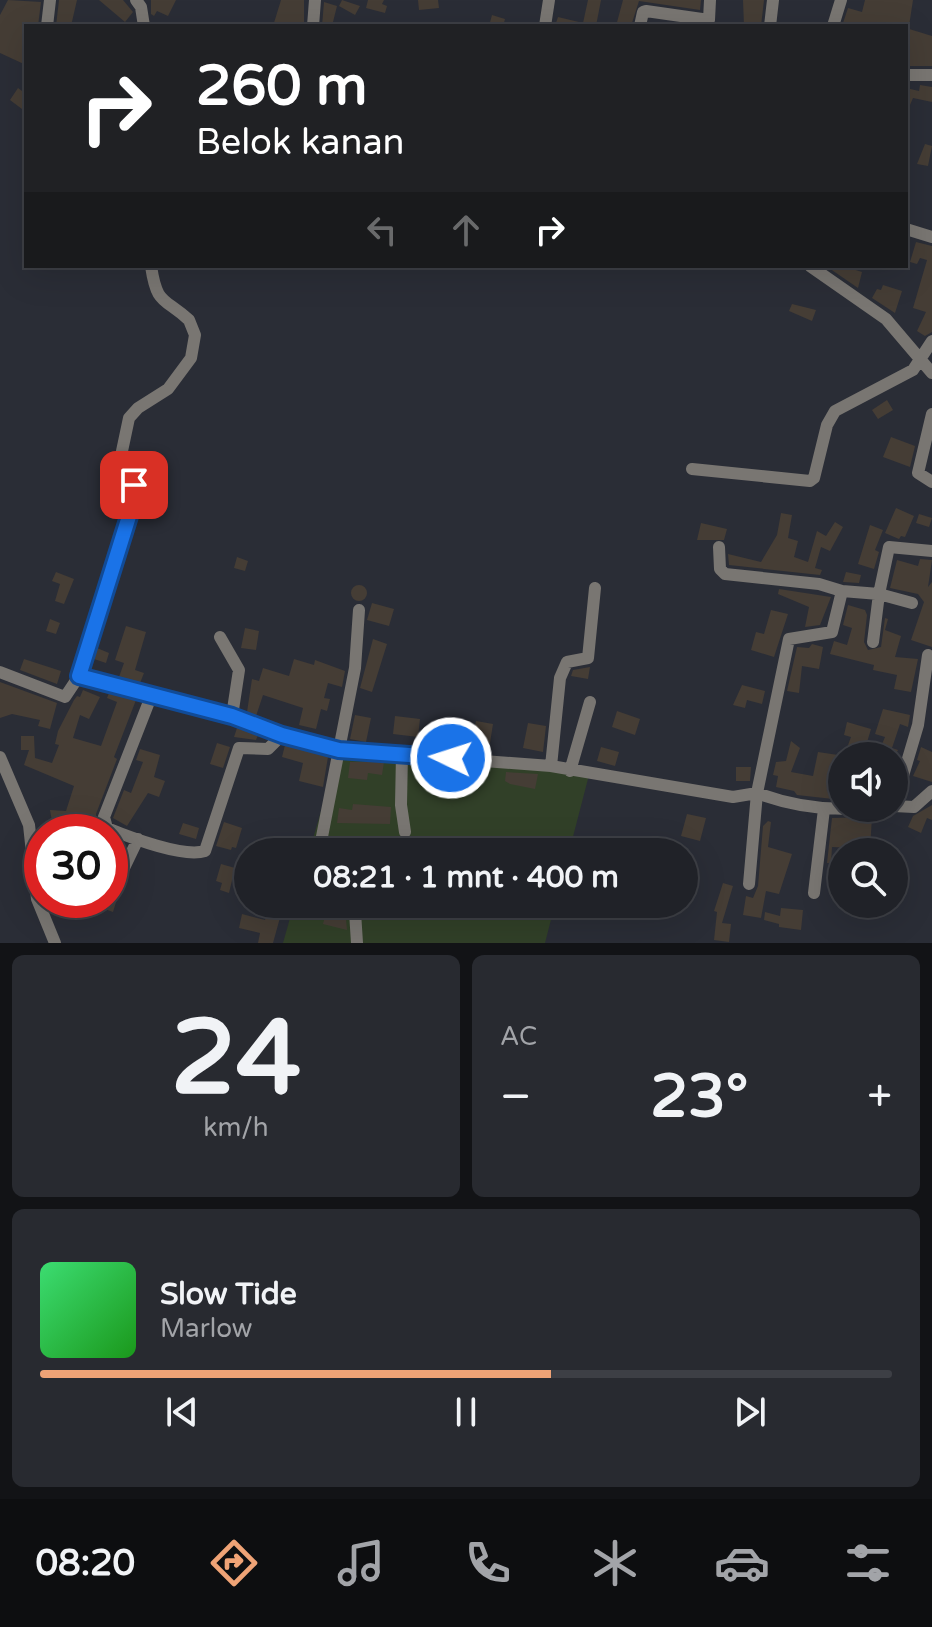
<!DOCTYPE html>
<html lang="id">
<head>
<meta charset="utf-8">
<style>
	:root { --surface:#202228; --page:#282a30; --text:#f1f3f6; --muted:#a2a4a8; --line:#3d3f45; --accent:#efa376 }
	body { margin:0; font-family:"Varela Round",sans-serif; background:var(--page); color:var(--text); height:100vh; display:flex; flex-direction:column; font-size:30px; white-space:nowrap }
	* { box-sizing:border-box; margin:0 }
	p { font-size:26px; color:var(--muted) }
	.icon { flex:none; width:44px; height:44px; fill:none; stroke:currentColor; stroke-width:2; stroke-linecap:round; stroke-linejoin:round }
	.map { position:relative; height:943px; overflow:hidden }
	.details { display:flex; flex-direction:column; gap:12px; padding:12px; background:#121316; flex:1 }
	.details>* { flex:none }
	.top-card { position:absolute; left:24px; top:24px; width:884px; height:244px; border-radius:0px; box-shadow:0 8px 32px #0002,0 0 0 2px var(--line); background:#202124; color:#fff; overflow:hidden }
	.tools { position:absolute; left:828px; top:742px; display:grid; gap:16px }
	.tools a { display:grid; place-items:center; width:80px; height:80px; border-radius:50%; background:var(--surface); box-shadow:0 8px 32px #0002,0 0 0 2px var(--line); font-size:40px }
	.speed { position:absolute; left:24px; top:814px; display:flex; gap:16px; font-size:40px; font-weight:700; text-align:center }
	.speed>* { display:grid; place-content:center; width:104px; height:104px; border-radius:50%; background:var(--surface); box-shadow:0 8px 32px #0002,0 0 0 2px var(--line); line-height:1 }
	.speed .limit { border:12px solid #d22; background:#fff; color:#111 }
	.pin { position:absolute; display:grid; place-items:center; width:68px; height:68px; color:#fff; margin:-34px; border-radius:16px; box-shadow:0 4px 12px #0006 }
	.me { position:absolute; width:88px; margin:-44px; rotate:274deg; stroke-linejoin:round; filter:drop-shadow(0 0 6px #0008) }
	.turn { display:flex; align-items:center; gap:28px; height:168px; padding:0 40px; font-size:36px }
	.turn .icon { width:104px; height:104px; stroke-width:2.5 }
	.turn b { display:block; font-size:56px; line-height:68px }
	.lanes { display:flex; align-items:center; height:76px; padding:0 40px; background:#0003; justify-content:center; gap:40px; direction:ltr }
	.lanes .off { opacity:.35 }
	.big { font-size:60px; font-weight:800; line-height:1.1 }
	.details .card { flex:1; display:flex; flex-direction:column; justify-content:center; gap:12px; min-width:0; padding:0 28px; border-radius:12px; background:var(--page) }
	.details .dial { align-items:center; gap:0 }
	.dial b { font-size:104px; line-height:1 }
	.song { display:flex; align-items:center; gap:24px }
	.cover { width:96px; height:96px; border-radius:12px; background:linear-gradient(135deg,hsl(140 70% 55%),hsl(120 70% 35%)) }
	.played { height:8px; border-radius:4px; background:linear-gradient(90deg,var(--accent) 60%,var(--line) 60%) }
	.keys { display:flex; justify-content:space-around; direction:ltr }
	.heat { display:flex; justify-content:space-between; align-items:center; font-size:44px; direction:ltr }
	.details .tiles { flex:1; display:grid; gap:12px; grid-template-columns:1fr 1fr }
	.card:last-child { grid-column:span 2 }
	.trip { position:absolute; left:234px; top:838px; width:464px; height:80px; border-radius:40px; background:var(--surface); box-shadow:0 8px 32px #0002,0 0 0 2px var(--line); font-weight:800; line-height:80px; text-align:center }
	.menu { display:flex; height:128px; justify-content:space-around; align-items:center; background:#0d0e10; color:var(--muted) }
	.menu .icon { width:56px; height:56px }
	.menu .current { color:var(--accent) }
	.menu b { font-size:36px; color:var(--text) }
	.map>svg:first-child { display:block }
	.green { fill:#314028 }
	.building { fill:#453d35 }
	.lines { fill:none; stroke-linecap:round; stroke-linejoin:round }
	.street { stroke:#797672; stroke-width:12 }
	.route-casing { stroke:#114b97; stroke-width:20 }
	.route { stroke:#1a73e8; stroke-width:14 }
</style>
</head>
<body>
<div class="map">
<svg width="932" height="943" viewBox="0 0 932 943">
	<rect width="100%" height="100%" fill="#2a2d36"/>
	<!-- green -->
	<path class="green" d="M339,750L589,775L569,852H309Z
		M294,904H555L545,943H283Z"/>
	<!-- building -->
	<path class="building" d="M8,0L41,2L38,26H26V65L0,53V15Z
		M59,0H77L71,26H56Z
		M99,0H123L133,12L125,22Z
		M151,0H176L168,16L157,11L154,16L151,14Z
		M281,0H304V26H273Z
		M342,0L360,6L355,15L339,6Z
		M368,0H384L382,4L387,6L385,13L366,8Z
		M418,0H438L439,8L419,10Z
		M588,0H601L596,26H555L558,17L583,23Z
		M623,0H701L700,10L639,1L631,26H616Z
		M743,0H764L761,26H744Z
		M865,0H913L909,26H842L848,8L862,12Z
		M324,2L337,6L332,26H322Z
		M492,15L505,19L503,26H489Z
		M906,28L932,36V66H906Z
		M920,85L932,87V102L913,98L906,114V88L919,91Z
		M18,88L26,94L22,109L10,100Z
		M925,144L932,146L928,166L917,164Z
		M916,242L932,246V332L925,336L917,331L926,312L913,308L927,260L920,258L917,264L910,262Z
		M826,266H843L862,272L858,288Z
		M883,285L902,291L895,313L872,298L877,289L881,290Z
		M792,304L816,310L812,321L789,311Z
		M887,400L893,410L878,419L872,410Z
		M891,437L915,446L910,467L883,457Z
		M896,508L914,516L905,537L901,536L899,539L885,533Z
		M781,513L792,515L788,538L798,541L794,557L808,562L817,531L826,536L835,522L843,527L830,551L821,547L815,568L822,570L820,575L729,565L728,554L761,562L777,535Z
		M919,514L932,518L929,527L916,523Z
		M701,523L727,529L724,540H697Z
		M870,525L883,530L875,550L879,552L874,569L858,564Z
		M237,557L248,561L245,571L234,568Z
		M920,559L932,560L928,587L932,582V647L911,640L924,602L918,594L890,588L897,560L918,566Z
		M56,572L74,579L64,604L55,601L60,584L52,581Z
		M846,572L861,575L859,583L843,582Z
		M351 593a8 8 0 1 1 16 0a8 8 0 1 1-16 0Z
		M779,589L831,597L820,625L805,627L809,607L778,594Z
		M372,603L394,609L389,626L367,620Z
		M848,605L865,610L867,615L864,642L868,650L881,647L885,618L888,619L885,630L901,636L895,657L918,659L911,692L894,689L897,675L873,670L874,665L830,654L834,641L847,645L852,628L843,625Z
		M771,610L788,614L774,657L751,650L756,632L764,634Z
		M50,619L60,623L56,634L46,631Z
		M126,626L146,632L135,670L144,673L140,683L119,677L124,663L115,660Z
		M245,628L259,631L256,650L241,648Z
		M373,639L387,644L372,692L360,688Z
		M812,644L823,647L819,669L802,666L799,693L787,691L797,647L809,648Z
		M97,648L109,653L106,663L94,659Z
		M24,659L61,671L57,684L20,670Z
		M294,659L314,665L315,660L345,671L342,687L328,683L324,698L330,699L327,711L321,709L316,729L299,725L303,708L263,695L256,716L247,712L252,679L259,681L263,668L289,676Z
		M590,667L588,679L571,676L573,670Z
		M0,682L57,703L50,729L38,726L40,720L12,714L0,718Z
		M742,685L765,691L762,704L747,700L745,708L733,705Z
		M83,690L100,697L89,719L80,715L73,738L101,746L117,702L107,698L109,693L136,700L114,757L117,759L96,814V823L86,820L84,826L65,822L64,827H53L50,810L66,811L74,786L24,765L29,750H21V736H34L35,758L52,763L59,745L55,744L58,731L74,700L77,696L80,697Z
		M883,709L910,715L908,727L900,724L892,748L898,750L895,756H877L885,737L875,734Z
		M617,711L640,719L635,735L612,727Z
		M355,715L371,718L366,742L350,739Z
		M395,716L420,719L418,737L393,734Z
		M476,721L493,724L490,743L472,740Z
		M847,722L871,729L863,756H844L851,737L844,735Z
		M528,723L546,726L543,752L523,748Z
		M237,728L258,735L256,740L234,737Z
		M791,741L800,748L791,772L813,776L818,752L838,755L835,776L842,777V800L797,795L794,791L776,787L778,776L773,775L776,762L786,761Z
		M217,743L230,747L223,768L210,764Z
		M285,745L328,757L323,787L299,781L303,763L282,757Z
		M601,747L619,752L615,766L597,761Z
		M921,747L932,752V782L913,776L920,761L917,760Z
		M140,749L160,755L154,777L165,781L159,797L148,793L127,826L113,818L124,790L131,793L143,762L136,760Z
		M350,762H384L382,775L368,773L367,780L348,778Z
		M736,767H751L750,781H736Z
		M506,772L538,774L535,789L510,784L505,781Z
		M353,804L391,807L390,824L337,823L339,808L352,810Z
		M932,805V820L927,818L921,833L908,827L913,816Z
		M687,814L706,818L700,841L681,836Z
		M872,817L870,849L832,847L831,863H827L832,818Z
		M768,821L771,822L768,847L792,854L779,894L766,891L761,918L743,915L746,896L753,898L758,886L763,826Z
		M224,822L242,828L236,848L232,847L231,850L216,846Z
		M183,823L199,828L196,839L179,834Z
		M283,836L311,844L310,852H279Z
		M221,864L235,868L229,893L220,890L222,883L216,881Z
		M723,883L733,886L722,923L731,924L729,942L714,940L717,912L714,911Z
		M50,900H97V906L86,907L82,917L73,914L75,908L51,910Z
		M101,900L116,902L113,912L99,907Z
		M269,904H288L286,915L281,914L273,943H258L260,933L239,928L242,914L265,920Z
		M781,908L803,910L801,930L779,927V924L764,920L765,912L780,916Z
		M326,912L346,919L347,930L323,924Z"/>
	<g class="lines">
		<!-- street -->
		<path class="street" d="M136,0L141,7L144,26
			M47,26L50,0
			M313,26L315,0
			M545,26L549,0
			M640,26L643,12L646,11L709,20L710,0
			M770,26L773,0
			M833,26L841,0
			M906,75H932
			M906,229L932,237
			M810,266L886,319L932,373
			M932,414L918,473L932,482
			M692,469L810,481L814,478L827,425L835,411L913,370L932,341
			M719,547L720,569L725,574L819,584L842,591
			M220,637L239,670L232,716
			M873,642L879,594L912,603
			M0,672L65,697L79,676L135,491L134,485L121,479L118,470L129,418L138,408L168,389L191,358L195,335L189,320C164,297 157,306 151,266
			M79,676L232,716L282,735L339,750L551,766L733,797L757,793L789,639L832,632L842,591L879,594L889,547L932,551
			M152,694L104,817L107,828C129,837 184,858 205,851L239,748L268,749L282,735
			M402,754L401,805L405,832
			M0,757L29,825L37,899L55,943
			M551,766L560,678L567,662L588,658L595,588
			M570,771L590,702
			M894,806L918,725L928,655
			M894,806L914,807L932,791
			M319,852L355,668L359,610
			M749,884L757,793C792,806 824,811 861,808
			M112,893L138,839
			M814,893L824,809
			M329,904L355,912L357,943"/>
	</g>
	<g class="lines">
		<!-- route casing -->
		<g class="route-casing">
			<path id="route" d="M134,485L131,510L79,676L232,716L282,735L339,750L451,758"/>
		</g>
		<!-- route -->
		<use href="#route" class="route"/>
	</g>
</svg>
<div class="tools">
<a><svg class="icon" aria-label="sound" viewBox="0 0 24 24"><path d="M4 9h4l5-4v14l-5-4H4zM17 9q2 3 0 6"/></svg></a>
<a><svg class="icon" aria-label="search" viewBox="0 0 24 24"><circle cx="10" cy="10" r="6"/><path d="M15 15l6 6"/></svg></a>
</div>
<div class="speed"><div class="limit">30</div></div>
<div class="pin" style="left:134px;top:485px;background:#d93025"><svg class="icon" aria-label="arrive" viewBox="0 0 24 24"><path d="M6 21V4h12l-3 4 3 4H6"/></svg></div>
<svg class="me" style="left:451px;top:758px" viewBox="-20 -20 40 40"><circle r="17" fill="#1a73e8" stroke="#fff" stroke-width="3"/><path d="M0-11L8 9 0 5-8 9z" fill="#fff"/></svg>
<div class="trip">08:21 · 1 mnt · 400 m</div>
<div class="top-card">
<div class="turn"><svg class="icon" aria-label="right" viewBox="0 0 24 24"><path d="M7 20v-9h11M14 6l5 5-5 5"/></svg><div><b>260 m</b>Belok kanan</div></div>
<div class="lanes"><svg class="icon off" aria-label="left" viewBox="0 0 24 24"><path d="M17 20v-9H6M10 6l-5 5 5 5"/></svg><svg class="icon off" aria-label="ahead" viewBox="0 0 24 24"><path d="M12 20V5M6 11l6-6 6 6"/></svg><svg class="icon" aria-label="right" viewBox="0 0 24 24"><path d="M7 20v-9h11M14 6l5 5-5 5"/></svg></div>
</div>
</div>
<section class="details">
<div class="tiles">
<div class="card dial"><b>24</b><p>km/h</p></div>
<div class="card"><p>AC</p>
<div class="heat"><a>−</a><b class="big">23°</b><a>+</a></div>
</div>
<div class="card">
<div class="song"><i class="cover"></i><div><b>Slow Tide</b><p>Marlow</p></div></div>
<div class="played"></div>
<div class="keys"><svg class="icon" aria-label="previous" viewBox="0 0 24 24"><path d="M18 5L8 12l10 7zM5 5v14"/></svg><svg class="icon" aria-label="pause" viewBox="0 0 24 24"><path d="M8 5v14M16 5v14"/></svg><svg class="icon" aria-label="next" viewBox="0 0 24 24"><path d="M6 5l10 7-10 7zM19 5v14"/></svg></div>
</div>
</div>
</section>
<nav class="menu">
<b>08:20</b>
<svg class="icon current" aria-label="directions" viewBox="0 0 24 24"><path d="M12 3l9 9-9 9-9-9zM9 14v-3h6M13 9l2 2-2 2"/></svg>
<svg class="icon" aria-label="music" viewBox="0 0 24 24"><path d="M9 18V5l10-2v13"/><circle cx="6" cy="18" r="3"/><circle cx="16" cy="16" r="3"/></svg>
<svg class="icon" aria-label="phone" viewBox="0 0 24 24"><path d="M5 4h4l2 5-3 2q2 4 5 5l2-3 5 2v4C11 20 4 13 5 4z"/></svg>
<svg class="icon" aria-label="climate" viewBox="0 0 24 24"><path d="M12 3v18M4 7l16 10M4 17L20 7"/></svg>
<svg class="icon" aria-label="car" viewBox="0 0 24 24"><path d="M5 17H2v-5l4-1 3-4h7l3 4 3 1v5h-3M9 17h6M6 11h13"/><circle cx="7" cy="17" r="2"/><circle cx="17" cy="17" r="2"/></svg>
<svg class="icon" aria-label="filters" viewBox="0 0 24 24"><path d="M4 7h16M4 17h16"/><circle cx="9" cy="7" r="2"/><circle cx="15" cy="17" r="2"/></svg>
</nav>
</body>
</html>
